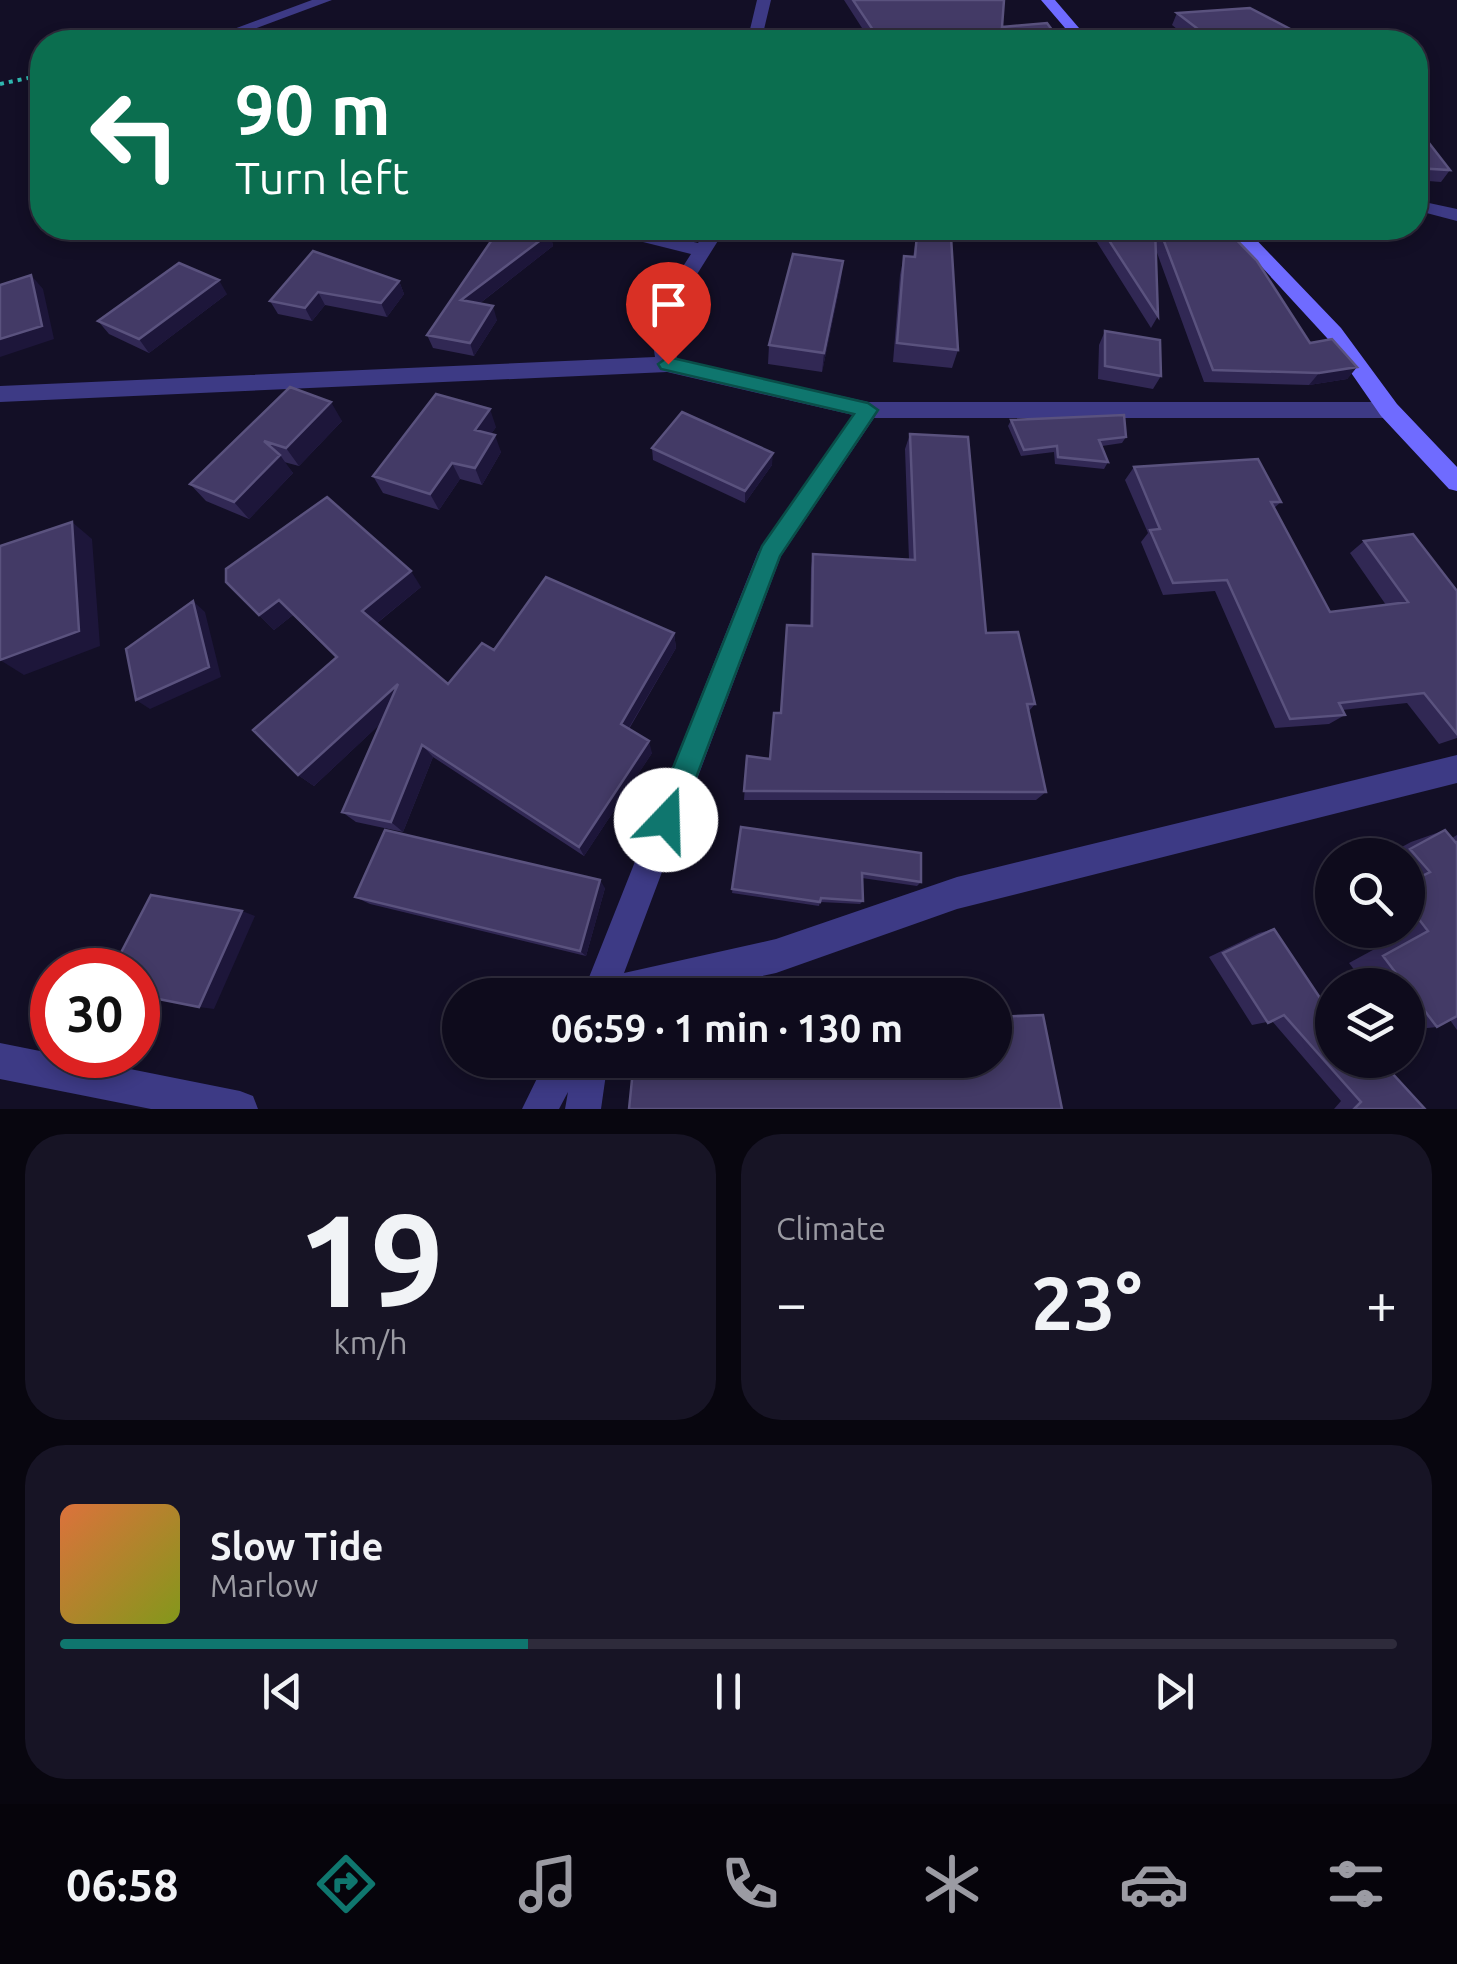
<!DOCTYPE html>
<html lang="en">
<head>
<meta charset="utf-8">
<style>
	:root { --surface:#0e0b1c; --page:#171425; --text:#f1f3f6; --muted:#9b9ba3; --line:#2e2b3b; --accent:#0f766e }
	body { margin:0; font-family:Ubuntu,sans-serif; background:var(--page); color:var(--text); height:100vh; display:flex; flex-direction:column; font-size:38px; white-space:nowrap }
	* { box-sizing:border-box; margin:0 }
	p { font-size:32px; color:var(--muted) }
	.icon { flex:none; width:55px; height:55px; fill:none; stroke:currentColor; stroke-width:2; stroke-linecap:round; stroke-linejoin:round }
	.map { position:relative; height:1109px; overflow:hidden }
	.sheet { display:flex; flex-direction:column; gap:25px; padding:25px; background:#08060f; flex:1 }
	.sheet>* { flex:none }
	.hud { position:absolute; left:30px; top:30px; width:1398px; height:210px; border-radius:40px; box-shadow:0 5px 15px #0003,0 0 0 2px var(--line); background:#0b6e4f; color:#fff; overflow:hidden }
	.fabs { position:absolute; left:1315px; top:838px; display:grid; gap:20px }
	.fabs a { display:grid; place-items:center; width:110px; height:110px; border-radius:50%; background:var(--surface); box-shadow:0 5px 15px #0003,0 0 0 2px var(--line); font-size:50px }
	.speed { position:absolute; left:30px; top:948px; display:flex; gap:20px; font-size:50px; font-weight:700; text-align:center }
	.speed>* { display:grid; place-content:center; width:130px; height:130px; border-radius:50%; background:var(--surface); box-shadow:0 5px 15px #0003,0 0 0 2px var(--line); line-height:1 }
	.speed .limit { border:15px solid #d22; background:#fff; color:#111 }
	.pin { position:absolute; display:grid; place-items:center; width:85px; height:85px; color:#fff; margin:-102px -42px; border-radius:50% 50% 50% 0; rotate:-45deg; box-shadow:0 0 10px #0007 }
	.pin .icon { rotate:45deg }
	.me { position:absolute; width:110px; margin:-55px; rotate:21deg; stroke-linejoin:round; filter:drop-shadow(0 0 8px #0008) }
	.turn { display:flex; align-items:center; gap:35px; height:210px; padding:0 40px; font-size:45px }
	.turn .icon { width:130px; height:130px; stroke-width:2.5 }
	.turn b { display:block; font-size:70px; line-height:85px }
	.big { font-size:75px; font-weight:600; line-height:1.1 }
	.sheet .card { flex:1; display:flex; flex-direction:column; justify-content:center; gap:15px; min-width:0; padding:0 35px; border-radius:40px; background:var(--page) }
	.sheet .dial { align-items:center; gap:0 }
	.dial b { font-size:130px; line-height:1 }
	.song { display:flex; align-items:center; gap:30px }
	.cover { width:120px; height:120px; border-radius:15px; background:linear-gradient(135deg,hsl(20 70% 55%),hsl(70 70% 35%)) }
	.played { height:10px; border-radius:5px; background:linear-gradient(90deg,var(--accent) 35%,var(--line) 35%) }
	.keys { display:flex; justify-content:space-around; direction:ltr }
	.heat { display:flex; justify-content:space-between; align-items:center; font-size:55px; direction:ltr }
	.sheet .tiles { flex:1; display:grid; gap:25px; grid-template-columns:1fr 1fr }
	.card:last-child { grid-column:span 2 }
	.trip { position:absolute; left:442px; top:978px; width:570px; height:100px; border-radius:50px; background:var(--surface); box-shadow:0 5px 15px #0003,0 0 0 2px var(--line); font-weight:600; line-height:100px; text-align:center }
	.tabs { display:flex; height:160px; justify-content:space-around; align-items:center; background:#06040b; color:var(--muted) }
	.tabs .icon { width:70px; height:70px }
	.tabs .selected { color:var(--accent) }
	.tabs b { font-size:45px; color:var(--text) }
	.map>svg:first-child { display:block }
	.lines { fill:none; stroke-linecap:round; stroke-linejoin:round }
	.path { stroke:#2fb8b0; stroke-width:4; stroke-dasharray:4 5; stroke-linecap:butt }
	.street { fill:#3d3a85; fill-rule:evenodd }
	.secondary { fill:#6f6bff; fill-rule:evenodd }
	.wall { fill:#312854 }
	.shaded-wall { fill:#1d163a }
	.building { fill:#433a66; stroke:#5a527e; stroke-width:2.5 }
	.route { fill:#0f766e; stroke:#0a4d48; stroke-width:2.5 }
</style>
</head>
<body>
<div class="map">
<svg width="1457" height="1109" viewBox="0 0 1457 1109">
	<rect width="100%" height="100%" fill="#130f26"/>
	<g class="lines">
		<!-- path -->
		<path class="path" d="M0,84L42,75"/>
		<!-- street -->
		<path class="street" d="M312,0H332L219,42H199Z
			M757,0H771L761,42H747Z
			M1415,200L1457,209V221L1415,210Z
			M601,228H632L698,243L708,228H726L669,319L677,359L868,402H1389L1400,410L1389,418H874L781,556L624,973L776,939L957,877L1457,755V783L957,909L776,973L676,995H582L758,552L853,415L667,372L0,402V386L655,357L649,319L691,254L603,232Z
			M0,1043L240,1091L253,1096L258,1109H151L0,1079Z
			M546,1060H608L601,1109H565L568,1092L559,1109H522Z"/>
		<!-- secondary -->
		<path class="secondary" d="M1041,0H1055L1091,42H1077Z
			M1226,228H1245L1341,328L1397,404L1457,467V491L1449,489L1381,416L1327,338Z"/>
	</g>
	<!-- wall -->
	<path class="wall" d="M844,0H1004L1002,27L1058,38L1102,42H871Z
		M1177,13L1315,42H1174L1177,36L1183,34L1172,25Z
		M1415,125L1450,170L1441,182L1415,180Z
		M1088,228H1225L1310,343L1357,367L1347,379L1309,385L1204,382L1156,250L1158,316L1151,328Z
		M550,233L553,246L479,304L497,320L474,356L433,348L427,335Z
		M917,234L958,350L952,368L893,362L900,275L904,256L913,257Z
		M313,251L399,281L404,294L387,317L325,305L312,321L278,314L270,301Z
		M841,280L822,372L768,364L769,345Z
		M227,294L149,353L109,334L98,321Z
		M1105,331L1161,376L1153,389L1098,379L1099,345Z
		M290,387L342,421L299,466L284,462L293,473L249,519L206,501L190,484Z
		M1011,420L1126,437L1122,443L1102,446L1108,462L1104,469L1055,464L1054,452L1021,456L1008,426Z
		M496,427L491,434L501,452L482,485L460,479L439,510L383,493L373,476Z
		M910,434L986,633L1035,704L1029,711L1046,792L1036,800H744L747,756L770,759L780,713L810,626L811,568L813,554L909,560L905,449Z
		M652,448L772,465L745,503L653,460Z
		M1134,467L1281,502L1274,508L1330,612L1386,605L1350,553L1364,541L1457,591V738L1439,744L1407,703L1342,710L1345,715L1329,724L1275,728L1215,591L1163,595L1141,542L1148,533L1125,480Z
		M226,582L421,587L376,624L448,684L494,650L674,633L676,648L629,729L652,753L584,856L433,757L403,832L356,822L342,812L380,724L314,786L298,775L336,658L293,615L274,630Z
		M741,827L921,882L917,886L862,878L863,901L860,904L820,902L819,906L732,893Z
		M1445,830L1452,838L1457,835V1030L1450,1020L1437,1027L1408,1030V985H1366L1349,963L1393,939L1386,930H1408V855H1387L1411,842Z
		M605,888L586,956L370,904L355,897Z
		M1274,929L1331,1014H1332V1060L1425,1109H1334L1341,1101L1272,1021L1252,1025L1209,957L1259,933Z
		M855,982L898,995H851L850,986Z"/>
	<!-- shaded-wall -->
	<path class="shaded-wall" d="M550,233L553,246L466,314L461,300Z
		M843,261L841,280L822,372L824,353Z
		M31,275L43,289L54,339L0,357V339Z
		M219,280L227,294L149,353L139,339Z
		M399,281L404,294L387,317L381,303Z
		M318,292L325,305L312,321L305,308Z
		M493,306L497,320L474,356L470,343Z
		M1357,367L1347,379L1309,385L1319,373Z
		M331,402L342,421L299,466L286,448Z
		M490,409L496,427L482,447L475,430Z
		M495,435L501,452L482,485L475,468Z
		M773,453L772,465L745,503V491Z
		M280,455L293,473L249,519L234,502Z
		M452,463L460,479L439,510L430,494Z
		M72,522L92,539L100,646L24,675L0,660Z
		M411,571L421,587L373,626L362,611Z
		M279,600L293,615L274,630L259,615Z
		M193,601L205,612L221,677L150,709L136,700Z
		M674,633L676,648L624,736L621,724Z
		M398,684L409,697L314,786L298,775Z
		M649,741L652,753L584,856L579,847Z
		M422,745L433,757L403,832L391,822Z
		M600,880L605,888L586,956L580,951Z
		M242,911L255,916L214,1009L199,1007Z"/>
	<!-- building -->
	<path class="building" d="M853,0H1004L1002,27L1047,23L1058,38L1102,42H881Z
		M1250,8L1315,42H1186L1177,36L1198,29L1177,13Z
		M1347,38L1350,42H1335Z
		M1415,125L1450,170L1415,168Z
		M500,228H539L550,233L461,300L493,306L470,343L427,335Z
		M1101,228H1155L1158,316Z
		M1159,228H1225L1257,261L1310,343L1332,339L1357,367L1319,373L1213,370Z
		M917,234L951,237L958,350L897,343L904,256L915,257Z
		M313,251L399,281L381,303L318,292L305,308L270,301Z
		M793,254L843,261L824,353L769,345Z
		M179,263L219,280L139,339L98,321Z
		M31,275L42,326L0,339V285Z
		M1105,331L1160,340L1161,376L1105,366Z
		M290,387L331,402L286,448L264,441L280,455L234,502L190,484Z
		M436,394L490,409L475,430L495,435L475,468L452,463L430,494L373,476Z
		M682,412L773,453L745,491L652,448Z
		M1124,415L1126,437L1099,440L1108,462L1058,457L1057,446L1024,450L1011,420Z
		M910,434L968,437L986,633L1018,632L1035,704H1027L1046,792L744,791L747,756L770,759L774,713H781L787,625L812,626L813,554L915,560Z
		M1258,459L1281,502H1271L1330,612L1408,602L1364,541L1413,534L1457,591V734L1424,693L1339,703L1345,715L1290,719L1227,580L1173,583L1150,530L1160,529L1134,467Z
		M327,497L411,571L362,611L448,684L482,643L494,650L546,577L674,633L621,724L649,741L579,847L422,745L391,822L342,812L398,684L298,775L253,730L337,657L279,600L259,615L226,582V569Z
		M72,522L79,631L0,660V546Z
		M193,601L209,667L136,700L126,649Z
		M741,827L921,853V882L862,873L863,901L821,898L820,902L732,889Z
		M385,830L600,880L580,951L355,897Z
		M1445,830L1456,843L1457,842V1016L1437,1027L1408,989V985H1405L1383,956L1428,931L1408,905V883L1430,872L1410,849Z
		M151,895L242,911L199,1007L138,995V970H112Z
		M1274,929L1332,1016V1060H1380L1425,1109H1354L1361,1102L1284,1015L1268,1023L1223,953Z
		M895,978L898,995H857L855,982Z
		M1043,1015L1062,1109H629L634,1060H995V1017Z"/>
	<!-- route -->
	<path class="route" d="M668,357L868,403L878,410L780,556L680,820L676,829L666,833L656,829L652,820L762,546L854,414L661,369L658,364Z"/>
</svg>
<div class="fabs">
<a><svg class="icon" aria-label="search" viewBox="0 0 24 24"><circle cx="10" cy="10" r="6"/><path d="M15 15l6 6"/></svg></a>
<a><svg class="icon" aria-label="layers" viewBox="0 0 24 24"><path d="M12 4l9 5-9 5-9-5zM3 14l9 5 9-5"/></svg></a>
</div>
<div class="speed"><div class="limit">30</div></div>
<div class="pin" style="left:668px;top:364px;background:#d93025"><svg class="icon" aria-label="arrive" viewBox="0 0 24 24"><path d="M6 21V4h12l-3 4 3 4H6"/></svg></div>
<svg class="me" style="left:666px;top:820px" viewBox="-20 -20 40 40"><circle r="19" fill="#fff"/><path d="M0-13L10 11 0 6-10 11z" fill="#0f766e"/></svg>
<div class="trip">06:59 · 1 min · 130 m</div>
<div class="hud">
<div class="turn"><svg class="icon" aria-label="left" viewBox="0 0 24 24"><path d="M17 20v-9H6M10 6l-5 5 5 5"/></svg><div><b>90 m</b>Turn left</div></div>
</div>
</div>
<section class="sheet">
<div class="tiles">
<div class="card dial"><b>19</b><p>km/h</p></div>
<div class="card"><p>Climate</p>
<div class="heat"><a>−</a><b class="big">23°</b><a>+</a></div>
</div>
<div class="card">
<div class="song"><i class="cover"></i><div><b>Slow Tide</b><p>Marlow</p></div></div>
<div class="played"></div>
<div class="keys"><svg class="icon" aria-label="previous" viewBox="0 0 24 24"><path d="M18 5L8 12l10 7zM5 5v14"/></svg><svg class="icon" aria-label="pause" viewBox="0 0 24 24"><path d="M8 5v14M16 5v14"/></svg><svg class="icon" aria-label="next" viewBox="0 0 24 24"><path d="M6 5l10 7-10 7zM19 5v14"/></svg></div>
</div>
</div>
</section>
<nav class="tabs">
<b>06:58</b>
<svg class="icon selected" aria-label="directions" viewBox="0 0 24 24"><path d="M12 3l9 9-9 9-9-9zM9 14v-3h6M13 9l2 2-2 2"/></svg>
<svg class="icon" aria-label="music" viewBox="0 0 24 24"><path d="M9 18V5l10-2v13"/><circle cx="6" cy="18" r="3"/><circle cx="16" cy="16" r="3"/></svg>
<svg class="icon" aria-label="phone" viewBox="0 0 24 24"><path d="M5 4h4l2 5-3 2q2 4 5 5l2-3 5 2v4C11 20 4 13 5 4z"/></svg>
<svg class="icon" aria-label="climate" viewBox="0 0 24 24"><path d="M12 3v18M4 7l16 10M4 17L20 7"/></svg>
<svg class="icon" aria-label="car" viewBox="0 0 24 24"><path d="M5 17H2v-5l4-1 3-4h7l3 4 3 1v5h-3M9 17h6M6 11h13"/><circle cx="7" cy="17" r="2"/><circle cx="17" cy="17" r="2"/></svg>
<svg class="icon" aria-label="filters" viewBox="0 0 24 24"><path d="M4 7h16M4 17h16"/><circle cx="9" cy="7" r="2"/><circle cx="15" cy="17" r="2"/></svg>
</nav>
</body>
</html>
